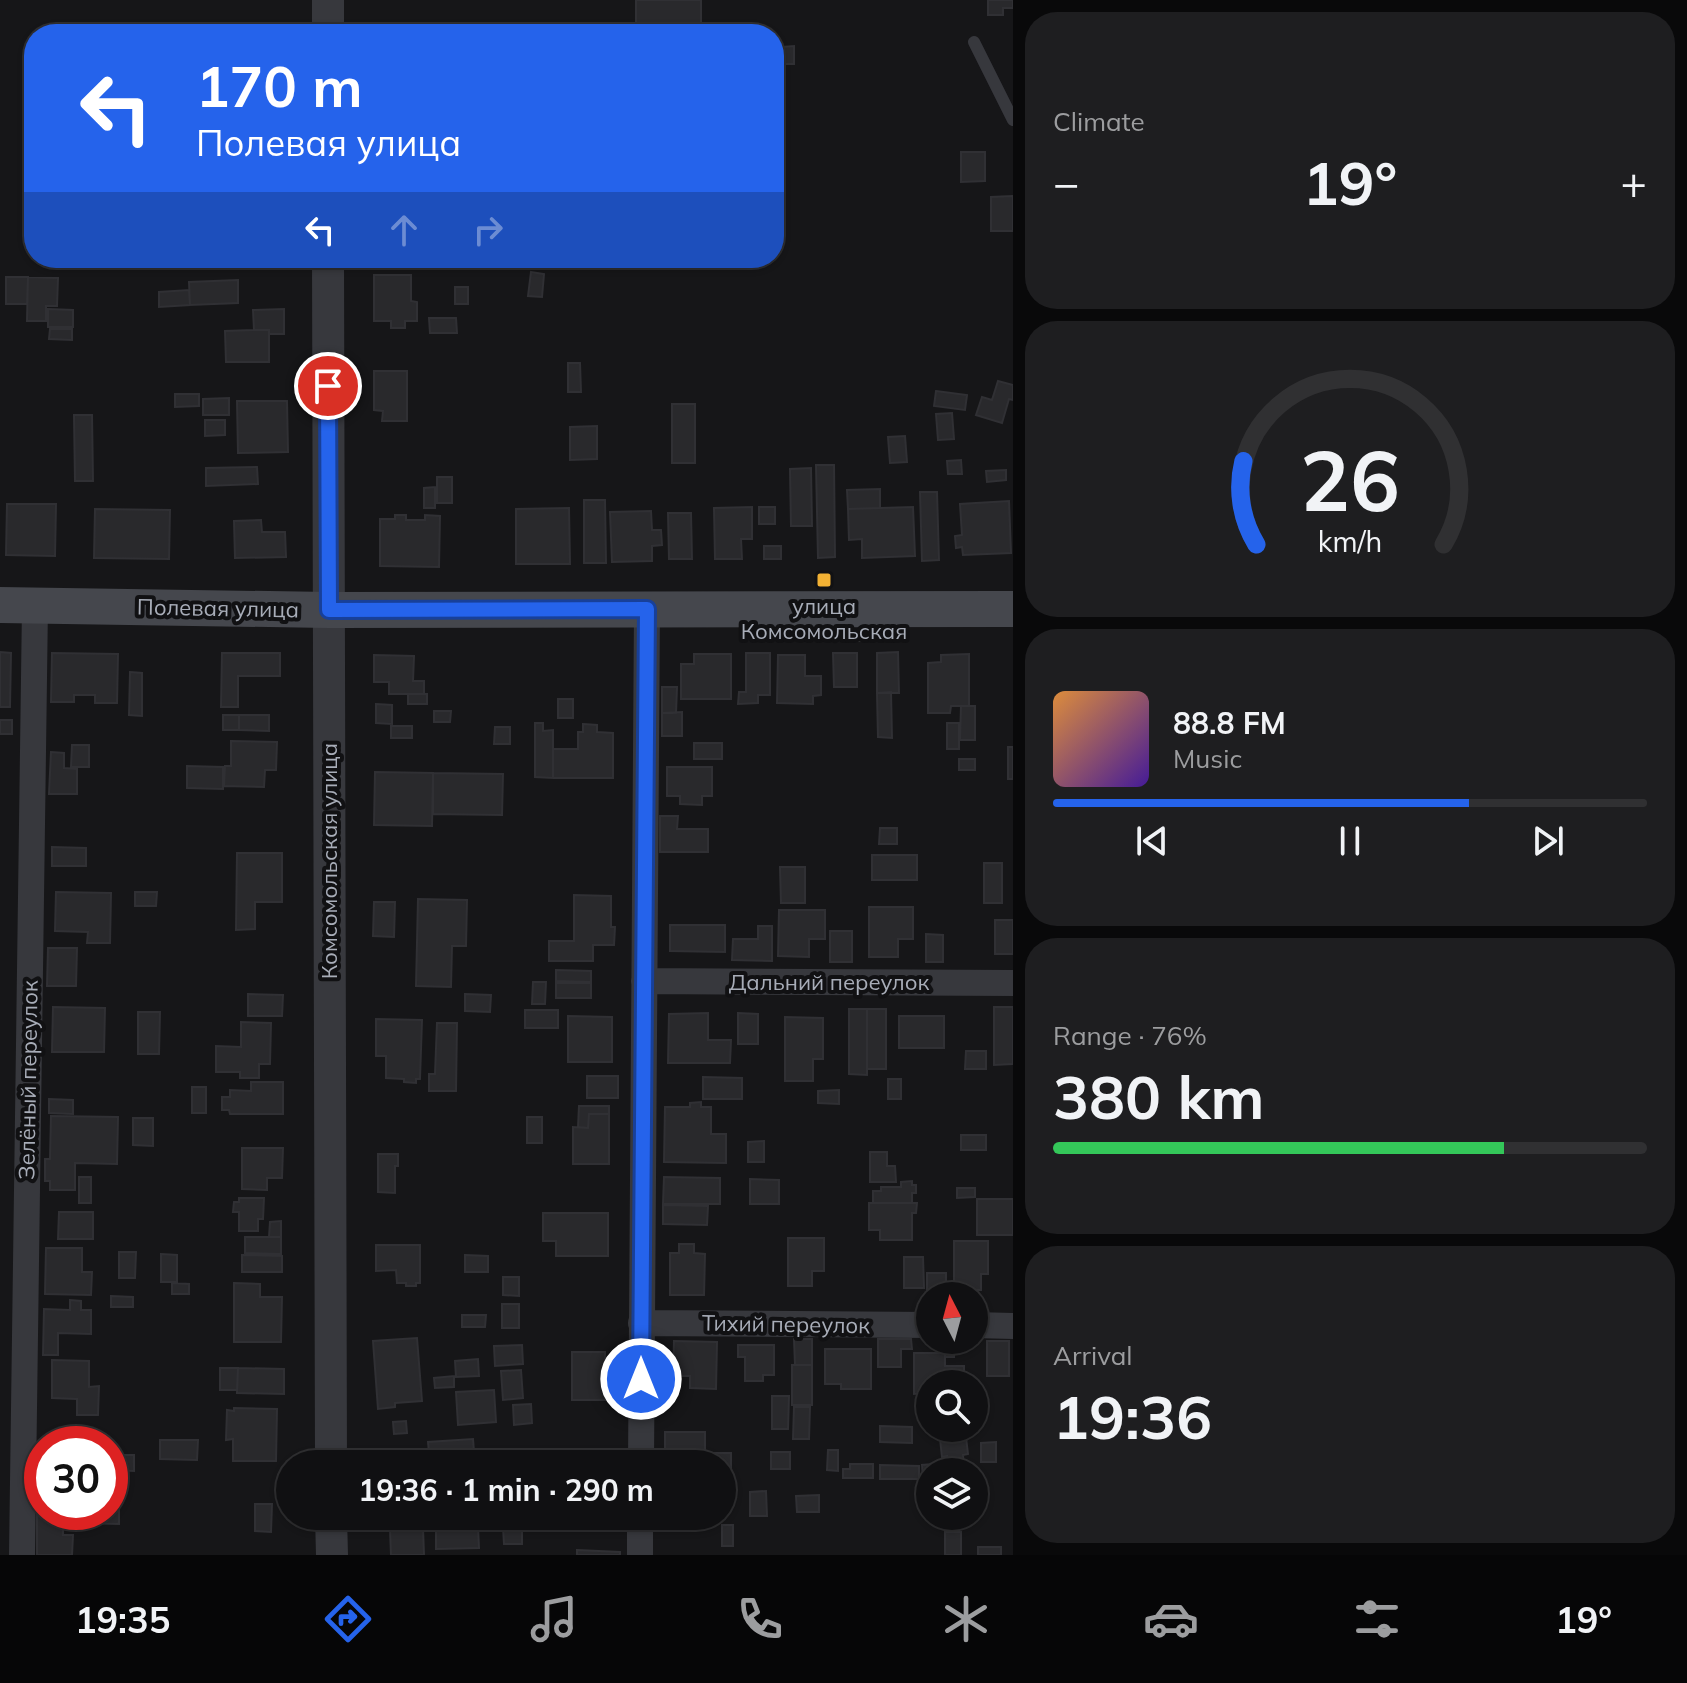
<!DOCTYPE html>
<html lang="en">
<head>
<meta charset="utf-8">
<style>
	:root { --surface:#101012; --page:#1e1e20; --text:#f1f3f6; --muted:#9c9d9f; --line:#303032; --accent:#2563eb }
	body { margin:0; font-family:Mulish,sans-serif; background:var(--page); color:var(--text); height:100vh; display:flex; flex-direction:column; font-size:30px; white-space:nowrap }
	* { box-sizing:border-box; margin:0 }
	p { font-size:26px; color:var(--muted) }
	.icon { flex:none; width:44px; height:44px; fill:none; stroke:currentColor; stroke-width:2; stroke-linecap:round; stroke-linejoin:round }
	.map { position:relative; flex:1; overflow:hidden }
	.side { display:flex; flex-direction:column; gap:12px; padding:12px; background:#09090a; width:674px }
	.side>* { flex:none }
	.guide { position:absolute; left:24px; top:24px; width:760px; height:244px; border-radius:32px; box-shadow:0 2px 6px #0004,0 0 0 2px var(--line); background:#2563eb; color:#fff; overflow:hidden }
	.needle { width:52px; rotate:354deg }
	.buttons { position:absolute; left:916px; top:1282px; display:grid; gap:16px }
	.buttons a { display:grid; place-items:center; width:72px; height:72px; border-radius:50%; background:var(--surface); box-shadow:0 2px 6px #0004,0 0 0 2px var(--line); font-size:40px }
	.speed { position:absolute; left:24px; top:1426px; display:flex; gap:16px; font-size:40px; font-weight:700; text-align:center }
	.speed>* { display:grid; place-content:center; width:104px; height:104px; border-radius:50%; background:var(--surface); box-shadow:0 2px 6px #0004,0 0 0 2px var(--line); line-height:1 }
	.speed .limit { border:12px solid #d22; background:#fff; color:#111 }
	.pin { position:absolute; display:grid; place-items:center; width:68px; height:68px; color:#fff; margin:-34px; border:4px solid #fff; border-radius:50%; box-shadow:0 2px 8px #0007 }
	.me { position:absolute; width:88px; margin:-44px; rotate:0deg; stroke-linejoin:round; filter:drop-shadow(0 0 6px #0008) }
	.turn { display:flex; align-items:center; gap:28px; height:168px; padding:0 40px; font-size:36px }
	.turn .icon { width:104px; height:104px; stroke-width:2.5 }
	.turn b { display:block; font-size:56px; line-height:68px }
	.lanes { display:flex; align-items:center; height:76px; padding:0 40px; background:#0003; justify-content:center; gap:40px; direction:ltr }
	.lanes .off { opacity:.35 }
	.big { font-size:60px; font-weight:700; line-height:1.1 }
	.side .widget { flex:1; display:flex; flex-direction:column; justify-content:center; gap:12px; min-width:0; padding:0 28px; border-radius:32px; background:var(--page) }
	.side .dial { align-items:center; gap:0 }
	.dial svg { height:208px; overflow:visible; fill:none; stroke:var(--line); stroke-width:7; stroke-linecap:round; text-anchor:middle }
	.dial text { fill:var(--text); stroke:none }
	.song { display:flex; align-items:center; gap:24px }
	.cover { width:96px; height:96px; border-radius:12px; background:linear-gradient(135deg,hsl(30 70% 55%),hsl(260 70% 35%)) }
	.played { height:8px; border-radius:4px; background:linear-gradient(90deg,var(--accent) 70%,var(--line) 70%) }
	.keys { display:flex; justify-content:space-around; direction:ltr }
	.heat { display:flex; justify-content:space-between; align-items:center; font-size:44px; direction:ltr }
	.charge { height:12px; border-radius:6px; background:linear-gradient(90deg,#34c759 76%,var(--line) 0) }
	.trip { position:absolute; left:276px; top:1450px; width:460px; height:80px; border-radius:40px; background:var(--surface); box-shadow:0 2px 6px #0004,0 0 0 2px var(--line); font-weight:700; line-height:80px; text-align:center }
	.dock { display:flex; height:128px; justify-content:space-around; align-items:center; background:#060607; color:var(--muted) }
	.dock .icon { width:56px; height:56px }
	.dock .selected { color:var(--accent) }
	.dock b { font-size:36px; color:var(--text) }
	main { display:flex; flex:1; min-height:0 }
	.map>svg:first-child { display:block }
	.building { fill:#29292c; stroke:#303034; stroke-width:2 }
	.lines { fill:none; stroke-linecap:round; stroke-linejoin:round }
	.service { stroke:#37383d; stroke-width:12 }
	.minor { stroke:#37383d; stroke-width:26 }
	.tertiary { stroke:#37383d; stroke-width:32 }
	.secondary { stroke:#45474d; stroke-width:36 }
	.route-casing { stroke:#184099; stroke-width:20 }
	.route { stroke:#2563eb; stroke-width:14 }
	.poi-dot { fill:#f2b134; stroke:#111113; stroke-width:3 }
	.labels { text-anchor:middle; stroke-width:8; stroke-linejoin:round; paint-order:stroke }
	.poi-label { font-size:22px; fill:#a8adb8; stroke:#111113 }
	.street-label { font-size:22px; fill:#a8adb8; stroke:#111113 }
</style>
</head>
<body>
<main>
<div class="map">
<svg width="1013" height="1555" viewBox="0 0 1013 1555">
	<rect width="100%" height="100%" fill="#161618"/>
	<!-- building -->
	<path class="building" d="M636,0H701V24H636Z
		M988,0H1013V8H1003V15H988Z
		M794,46V64H782V47Z
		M961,152H985V181L961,182Z
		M1013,196V231H991V197Z
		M374,258H402L401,264H374Z
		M402,258H462V268H425V262H402Z
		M531,272L544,274L542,297L528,296Z
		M374,275H411V301L417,302V321H405V328H391V321H374Z
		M6,277H28L27,304H6Z
		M28,277L58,278L57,306H46V321H27Z
		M238,280V303L190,305L189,282Z
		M455,287H468V304H455Z
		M189,290L190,305L159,307V292Z
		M48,309L73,310V327H48Z
		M284,309V334H269V330H254L253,310Z
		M429,318H456L457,333H430Z
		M50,329H72V340L49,339Z
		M254,330H269V362H226L225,331Z
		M568,363H580L581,392H568Z
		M374,371H407V421H382L383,411L374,410Z
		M998,381L1013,385V400L1009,399L1002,423L976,415L982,397L992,400Z
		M936,391L967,395L965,410L934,406Z
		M175,394H199V406L175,407Z
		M229,398V415H203V399Z
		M237,401H287L288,452L238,453Z
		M672,404H695V463H672Z
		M952,413L954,439L938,440L936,414Z
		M74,415H92L93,481H75Z
		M205,420H225V435L205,436Z
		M597,426V459L570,460V427Z
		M905,436L907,462L890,463L888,437Z
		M961,460L962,474H948L947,461Z
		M816,465H834L835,557L818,558Z
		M257,467L258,484L206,486V468Z
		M811,468L812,526H791L790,469Z
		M1006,470V480L987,482L986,471Z
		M437,477H452V503H437Z
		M435,487V508H424V488Z
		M880,489V508L848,509L847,490Z
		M920,492H937L939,560L922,561Z
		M584,500H605L606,563H584Z
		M1009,501L1011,553L963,555L962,547L956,548L955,536L962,535L960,504Z
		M7,504H56L55,556L6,555Z
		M752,507V539H741L742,559H715L714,508Z
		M759,507H775V524H759Z
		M913,507L915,556L862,558V539L849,540L848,509Z
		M569,508L570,564H516V509Z
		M95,509L170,510L169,559L94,558Z
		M651,511L652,530H661L662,545L652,546V561L612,562L610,512Z
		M668,513H691L692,559H669Z
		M395,515H406V520H425V515L440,516L439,567L380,566V519H395Z
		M261,520L262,532H285L286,557L235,558L234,521Z
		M764,546H781V559H764Z
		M854,632H873V641H855Z
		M0,652L11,653L10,707H0Z
		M898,652L899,693H877V653Z
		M52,653L118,654L117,703H95V695H74V702H51Z
		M222,653H280V676H238V707H221Z
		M746,653H770V695H758V703L738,704L739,692H746Z
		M833,653H857V687H834Z
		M694,654H731V699H681V664H694Z
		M969,654V706H951L950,713H928V663L941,662V655Z
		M374,655L414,656L413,681H424V694H389V682H374Z
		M778,655H805V676H821V695L813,696V704L777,703Z
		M130,672L142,673V716L129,715Z
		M662,687H677L676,713H662Z
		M891,692L892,738L878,737L877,693Z
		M408,694H427V704H408Z
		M558,699H573V718H558Z
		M376,704L392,705V724L376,723Z
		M961,706H975V740H960Z
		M434,711H451L450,722H434Z
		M682,712V736H662V713Z
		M223,715H239V730H223Z
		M239,715H269V731L239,730Z
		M0,720H12V734H0Z
		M535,723H543V731L553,730V778L535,777Z
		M947,723H959V749H947Z
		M583,724L597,725V732L613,733V778H553V749H578V732H583Z
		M391,726H412V738H391Z
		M495,727H510V744H494Z
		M231,741L277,742L276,770H265L264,787L224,786L225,766H231Z
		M694,743H722V759H694Z
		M72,745H89V767H71Z
		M1008,747H1013V779H1008Z
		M51,752L64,753V768L77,769V794H49Z
		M959,759H975V770H959Z
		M187,766L223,767V789L187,788Z
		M667,767H712V796H702V805L680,804V796H667Z
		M375,772L433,773L432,826L374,825Z
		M433,773L503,774L502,815L433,814Z
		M660,816H678L677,829H708V852H660Z
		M880,828H897V844H879Z
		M52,847L86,848V866H52Z
		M237,853H282V902H255V929L236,930Z
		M872,855H917V880H872Z
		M984,863H1002V903H984Z
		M780,867H805V903H781Z
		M56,892L111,893L110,943H87L88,932L55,931Z
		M135,892H157L156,906H135Z
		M574,895L611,896V927H615L614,945H593V961H549V941H574Z
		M418,899L467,900L466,946H452L451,987L416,986Z
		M374,902H395L394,937L373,936Z
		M869,907H913V939H898V957H869Z
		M779,910H825V939H809V957L778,956Z
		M995,920H1013V954H995Z
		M670,925H725V952L670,951Z
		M758,926H772V961L732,960L733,939H758Z
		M830,931H852V962H830Z
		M926,934L943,935V962H926Z
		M48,948H77L76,986H47Z
		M556,970L591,971V982L556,981Z
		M533,982H546L545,1004H532Z
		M556,983H591V998H556Z
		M248,994L283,995L282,1016H248Z
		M465,994L491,995L490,1012L465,1011Z
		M53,1007L105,1008L104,1052H52Z
		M994,1007H1013V1064L994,1065Z
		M849,1009H867V1075L849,1074Z
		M867,1009H886V1069H867Z
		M525,1010H558V1028H525Z
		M138,1012H160L159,1054H138Z
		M708,1013V1040H731L730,1063H668L669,1014Z
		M738,1013L758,1014V1044H738Z
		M568,1016L612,1017V1062H568Z
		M899,1016H944V1048H899Z
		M785,1017L823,1018V1059H813V1081H785Z
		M376,1019L422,1020L420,1079H416V1083L404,1082V1079L386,1078V1056H376Z
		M241,1022L271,1023L270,1064H259V1078H240V1072H216V1046L241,1047Z
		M437,1023H457L456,1091H429V1074H435Z
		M966,1051H986V1069H965Z
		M587,1076H618V1098H587Z
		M703,1077L742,1078V1099H703Z
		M888,1079H901V1099H888Z
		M251,1082H283V1114H230L229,1110H222V1097H230V1090L251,1091Z
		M192,1087H206V1113H192Z
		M839,1090V1104L818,1103V1091Z
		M49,1099L73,1100V1114L49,1113Z
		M701,1102V1107H711V1134H726V1163L664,1162L665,1107H690V1103Z
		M579,1106H609V1114H589L588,1128L578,1127Z
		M589,1114H609V1164H573V1127L588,1128Z
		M51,1116L118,1117L117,1164L75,1163V1190H50V1181H45V1159H50Z
		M527,1117H542V1143H527Z
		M133,1118H153V1146L133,1145Z
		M961,1135H986V1150H961Z
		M764,1141V1162H748V1142Z
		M242,1148H283L282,1178H267V1190L242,1189Z
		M870,1152H887V1166H895L896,1182H870Z
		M378,1154H398V1166H395V1193L378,1192Z
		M79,1177H91V1203H79Z
		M664,1177L720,1178V1204H663Z
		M750,1179L779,1180V1204H750Z
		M912,1181V1185H916V1193H912V1203H873V1191H881V1187H901V1182Z
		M957,1188H975V1197L957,1198Z
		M239,1198H264L263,1219H258V1231H239V1212H233L234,1202H239Z
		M977,1199H1013V1235H977Z
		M869,1203H917L916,1213H912V1240H880V1230H869Z
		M663,1205L708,1206L707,1225L663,1224Z
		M59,1212H93V1239H58Z
		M543,1213H608V1256H556V1241H543Z
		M281,1221V1237H269L270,1222Z
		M245,1237H281V1254L245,1253Z
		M788,1238H824V1271H812V1286H788Z
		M954,1241H988V1274H981V1290H954Z
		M679,1244H694V1253L705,1254L704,1295H670V1253H679Z
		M376,1245H420V1283H416V1286H406V1283H397L396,1270L376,1271Z
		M46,1248H82V1272H92L91,1295L45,1294Z
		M119,1252H136L135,1278H119Z
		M161,1254L177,1255V1282H161Z
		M242,1255L282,1256V1272H242Z
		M465,1255L488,1256V1272H465Z
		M904,1257H923L924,1288H904Z
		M927,1273H946V1296H930V1304H927Z
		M503,1277H519V1296L503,1295Z
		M172,1283L189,1284V1294H172Z
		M234,1283L260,1284V1297H282L281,1342H234Z
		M111,1296L133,1297V1307H111Z
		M70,1300L81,1301V1310H91V1334L58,1333V1355H43L44,1309L70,1310Z
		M502,1304H519V1328H502Z
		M462,1315H486L485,1327H462Z
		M417,1338L422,1401L395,1403V1407L378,1409L373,1341Z
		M794,1339H812V1365H795Z
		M878,1339H911L912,1349H901V1367H878Z
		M941,1340H954V1357H945V1353H941Z
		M674,1341L717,1342L716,1389L690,1388V1376H673Z
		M987,1341H1009V1376H987Z
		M522,1345L523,1364L495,1366L494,1346Z
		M738,1345H774V1375H763V1381H745V1357H738Z
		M825,1349H871V1389H841V1384H825Z
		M572,1352H605V1369H610V1400H572Z
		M914,1353H945V1366H964V1384H930V1393L914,1394Z
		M478,1359L479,1376L456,1377L455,1361Z
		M52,1360L89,1361V1387L99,1386L98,1415H77V1399L52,1398Z
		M792,1365H812V1405H792Z
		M220,1368H238L237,1390H220Z
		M238,1368L284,1369V1394L237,1393Z
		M521,1370L523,1398L503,1400L501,1371Z
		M454,1376V1387L435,1388L434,1378Z
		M494,1390L496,1422L458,1425L456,1392Z
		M772,1396H789L788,1429H772Z
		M531,1404L532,1423L514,1425L513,1405Z
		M794,1407H810L809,1439H793Z
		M234,1408L277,1409L276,1461H233V1439L226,1440L227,1410L234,1411Z
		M406,1421L407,1433L394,1434L393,1422Z
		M880,1426L912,1427V1443L880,1442Z
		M665,1432H705V1453H731V1475H722V1464H688V1458H665Z
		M966,1437L968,1454L963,1455L964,1468L948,1469L947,1456L942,1457L940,1439Z
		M473,1439L475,1464H430L428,1442Z
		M160,1440H198L197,1460L160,1459Z
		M996,1442V1462H981V1443Z
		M828,1450H838V1471L827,1470Z
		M771,1452H790V1469H771Z
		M110,1455H134V1471L110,1470Z
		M945,1463L946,1472H930V1478L923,1479L922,1465Z
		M850,1464H873V1478H843V1469H850Z
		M880,1465L919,1466V1479H880Z
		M766,1491L767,1516H750V1492Z
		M819,1495V1512H797L796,1496Z
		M255,1504H272L271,1532L255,1531Z
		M110,1508H119V1524L77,1523V1512H110Z
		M37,1515H63V1535H73L72,1555H37Z
		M722,1525H733V1546H722Z
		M478,1526L479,1548L436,1549V1527Z
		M423,1528L424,1555H391L390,1529Z
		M503,1528H522V1544H504Z
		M945,1532H961V1555H945Z
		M978,1547H1001V1555H978Z
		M577,1550L620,1552V1555H577Z"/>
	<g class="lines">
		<!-- service -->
		<path class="service" d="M328,32L489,34
			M974,42L1013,120"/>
		<!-- minor -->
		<path class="minor" d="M644,981L1013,983
			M641,1323L930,1325
			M974,1325L1013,1326
			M641,1464L647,609
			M22,1555L35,605
			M640,1555V1516"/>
		<!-- tertiary -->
		<path class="tertiary" d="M328,0V34
			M328,258L331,1464
			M331,1516L332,1555"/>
		<!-- secondary -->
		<path class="secondary" d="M0,605L329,610L1013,609"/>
	</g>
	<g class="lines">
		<!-- route casing -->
		<g class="route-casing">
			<path id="route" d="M328,386L329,610L647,609L641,1379"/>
		</g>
		<!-- route -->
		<use href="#route" class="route"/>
	</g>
	<!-- markers -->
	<rect class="poi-dot" x="816" y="572" width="16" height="16" rx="4"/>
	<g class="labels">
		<!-- poi labels -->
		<g class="poi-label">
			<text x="824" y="614">улица<tspan x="824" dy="25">Комсомольская</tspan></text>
		</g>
		<!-- street labels -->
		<g class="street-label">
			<text transform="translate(218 608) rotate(1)" y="8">Полевая улица</text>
			<text transform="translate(329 861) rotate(-90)" y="8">Комсомольская улица</text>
			<text x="829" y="990">Дальний переулок</text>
			<text transform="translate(28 1080) rotate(-89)" y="8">Зелёный переулок</text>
			<text transform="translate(786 1324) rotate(1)" y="8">Тихий переулок</text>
		</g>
	</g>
</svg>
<div class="buttons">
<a><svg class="needle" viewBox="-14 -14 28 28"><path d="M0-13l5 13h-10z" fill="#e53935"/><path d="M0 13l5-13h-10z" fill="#9c9d9f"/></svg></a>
<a><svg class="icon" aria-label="search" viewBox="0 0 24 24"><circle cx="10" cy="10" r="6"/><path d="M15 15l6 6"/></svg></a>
<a><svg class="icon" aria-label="layers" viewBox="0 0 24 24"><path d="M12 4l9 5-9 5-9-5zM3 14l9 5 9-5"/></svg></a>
</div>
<div class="speed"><div class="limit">30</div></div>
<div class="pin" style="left:328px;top:386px;background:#d93025"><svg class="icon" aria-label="arrive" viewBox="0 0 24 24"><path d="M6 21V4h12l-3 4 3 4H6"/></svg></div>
<svg class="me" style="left:641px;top:1379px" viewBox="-20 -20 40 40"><circle r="17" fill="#2563eb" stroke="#fff" stroke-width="3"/><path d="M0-11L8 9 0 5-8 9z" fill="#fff"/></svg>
<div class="trip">19:36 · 1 min · 290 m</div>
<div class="guide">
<div class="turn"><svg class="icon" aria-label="left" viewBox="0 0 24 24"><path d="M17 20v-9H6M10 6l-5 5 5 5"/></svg><div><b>170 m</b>Полевая улица</div></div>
<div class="lanes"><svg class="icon" aria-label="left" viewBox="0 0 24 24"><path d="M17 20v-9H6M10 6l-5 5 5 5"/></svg><svg class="icon off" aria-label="ahead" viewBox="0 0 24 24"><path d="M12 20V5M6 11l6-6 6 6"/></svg><svg class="icon off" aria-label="right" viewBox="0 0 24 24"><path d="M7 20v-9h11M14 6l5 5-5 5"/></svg></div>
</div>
</div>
<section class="side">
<div class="widget"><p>Climate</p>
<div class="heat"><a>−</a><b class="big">19°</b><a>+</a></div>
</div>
<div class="widget dial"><svg viewBox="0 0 100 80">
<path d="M14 69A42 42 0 1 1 86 69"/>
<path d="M14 69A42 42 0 0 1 9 37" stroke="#2563eb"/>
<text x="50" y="56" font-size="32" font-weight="700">26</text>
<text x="50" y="72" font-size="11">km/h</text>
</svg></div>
<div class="widget">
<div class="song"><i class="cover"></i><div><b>88.8 FM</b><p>Music</p></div></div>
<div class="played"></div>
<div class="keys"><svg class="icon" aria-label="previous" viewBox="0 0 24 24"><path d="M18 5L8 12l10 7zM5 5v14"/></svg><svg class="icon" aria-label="pause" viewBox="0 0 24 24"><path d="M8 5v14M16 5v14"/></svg><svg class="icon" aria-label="next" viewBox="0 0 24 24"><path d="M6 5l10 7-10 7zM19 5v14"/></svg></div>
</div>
<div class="widget"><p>Range · 76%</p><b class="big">380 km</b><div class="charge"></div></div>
<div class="widget"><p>Arrival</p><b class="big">19:36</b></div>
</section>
</main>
<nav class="dock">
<b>19:35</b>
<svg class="icon selected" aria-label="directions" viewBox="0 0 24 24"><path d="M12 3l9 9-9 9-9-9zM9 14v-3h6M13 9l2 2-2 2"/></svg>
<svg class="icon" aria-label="music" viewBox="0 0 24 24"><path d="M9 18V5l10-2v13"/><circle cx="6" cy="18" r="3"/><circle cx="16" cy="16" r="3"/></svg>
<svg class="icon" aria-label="phone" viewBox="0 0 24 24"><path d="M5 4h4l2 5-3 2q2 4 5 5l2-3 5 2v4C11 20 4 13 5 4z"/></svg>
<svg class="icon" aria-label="climate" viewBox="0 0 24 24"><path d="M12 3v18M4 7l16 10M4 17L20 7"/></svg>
<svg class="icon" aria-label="car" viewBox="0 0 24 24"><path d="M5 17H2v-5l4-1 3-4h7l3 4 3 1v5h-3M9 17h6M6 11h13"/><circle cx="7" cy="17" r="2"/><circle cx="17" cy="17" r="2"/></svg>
<svg class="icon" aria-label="filters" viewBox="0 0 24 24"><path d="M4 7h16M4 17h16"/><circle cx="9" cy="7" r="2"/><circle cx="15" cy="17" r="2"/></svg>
<b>19°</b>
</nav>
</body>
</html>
